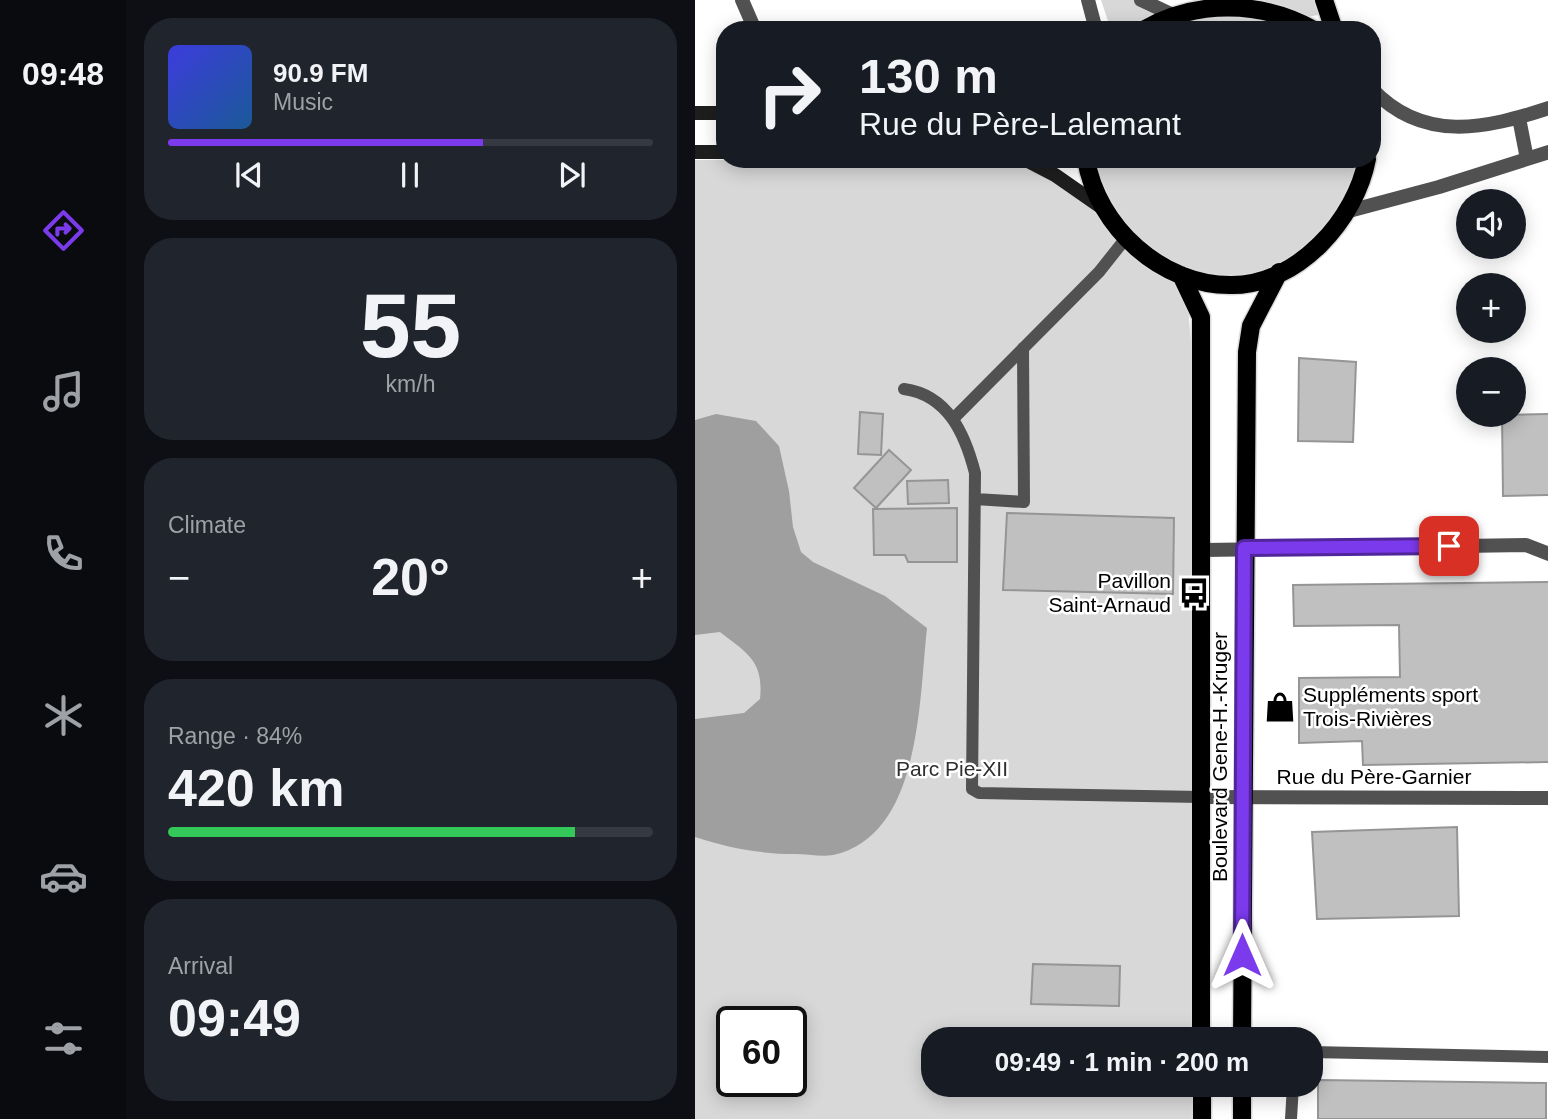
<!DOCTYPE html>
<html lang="en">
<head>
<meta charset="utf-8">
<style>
	:root { --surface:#171b24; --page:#20242c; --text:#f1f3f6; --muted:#9ea1a6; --line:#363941; --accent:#7c3aed }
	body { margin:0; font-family:Arial,sans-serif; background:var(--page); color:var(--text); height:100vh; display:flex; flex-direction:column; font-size:26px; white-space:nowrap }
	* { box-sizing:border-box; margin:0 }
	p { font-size:23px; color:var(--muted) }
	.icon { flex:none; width:38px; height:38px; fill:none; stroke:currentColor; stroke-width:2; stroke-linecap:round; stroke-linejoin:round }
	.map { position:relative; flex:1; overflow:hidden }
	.sheet { display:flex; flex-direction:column; gap:18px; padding:18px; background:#0d0f14; width:569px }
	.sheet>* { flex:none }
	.banner { position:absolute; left:21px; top:21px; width:665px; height:147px; border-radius:28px; box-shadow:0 4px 18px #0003; background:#171b24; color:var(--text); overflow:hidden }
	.buttons { position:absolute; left:761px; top:189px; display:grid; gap:14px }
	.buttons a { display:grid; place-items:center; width:70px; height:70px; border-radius:50%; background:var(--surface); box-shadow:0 4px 18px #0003; font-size:35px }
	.speed { position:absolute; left:21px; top:1006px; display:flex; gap:14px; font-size:35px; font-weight:700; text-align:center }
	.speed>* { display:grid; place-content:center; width:91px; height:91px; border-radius:50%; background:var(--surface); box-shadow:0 4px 18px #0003; line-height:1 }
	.speed .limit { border:4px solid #111; border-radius:10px; background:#fff; color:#111 }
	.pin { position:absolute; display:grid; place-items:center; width:60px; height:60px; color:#fff; margin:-30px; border-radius:14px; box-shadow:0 4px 10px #0006 }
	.me { position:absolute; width:77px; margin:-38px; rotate:0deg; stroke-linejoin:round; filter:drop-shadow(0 0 5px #0008) }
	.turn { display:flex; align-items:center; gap:24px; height:147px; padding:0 28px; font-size:32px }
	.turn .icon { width:91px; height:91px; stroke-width:2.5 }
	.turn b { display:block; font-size:49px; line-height:60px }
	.big { font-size:52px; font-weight:700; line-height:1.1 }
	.sheet .widget { flex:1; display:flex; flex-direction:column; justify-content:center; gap:10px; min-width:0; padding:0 24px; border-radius:28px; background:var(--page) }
	.sheet .dial { align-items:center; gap:0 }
	.dial b { font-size:91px; line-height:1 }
	.song { display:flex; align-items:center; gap:21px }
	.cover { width:84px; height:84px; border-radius:10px; background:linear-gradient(135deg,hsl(240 70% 55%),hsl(210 70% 35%)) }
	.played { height:7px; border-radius:4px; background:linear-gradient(90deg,var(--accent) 65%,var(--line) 65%) }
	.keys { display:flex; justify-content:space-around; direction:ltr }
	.heat { display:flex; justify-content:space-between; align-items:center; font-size:38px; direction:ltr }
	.charge { height:10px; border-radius:5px; background:linear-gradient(90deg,#34c759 84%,var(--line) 0) }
	.trip { position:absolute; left:226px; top:1027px; width:402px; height:70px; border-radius:28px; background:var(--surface); box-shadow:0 4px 18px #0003; font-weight:700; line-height:70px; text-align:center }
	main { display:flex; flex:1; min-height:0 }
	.menu { display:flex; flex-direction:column; width:126px; justify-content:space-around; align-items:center; background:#090b0e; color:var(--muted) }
	.menu .icon { width:49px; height:49px }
	.menu .active { color:var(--accent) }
	.menu b { font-size:32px; color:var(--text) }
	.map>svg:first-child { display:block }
	.green { fill:#d8d8d8; fill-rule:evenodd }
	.water { fill:#9f9f9f }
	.building { fill:#c0c0c0; stroke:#959595; stroke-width:2 }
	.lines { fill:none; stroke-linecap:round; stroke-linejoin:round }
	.primary-casing { stroke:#dbdbdb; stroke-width:21 }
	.service { stroke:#515151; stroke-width:12 }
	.minor { stroke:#515151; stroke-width:14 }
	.secondary { stroke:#1e1e1e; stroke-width:14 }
	.primary { stroke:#000; stroke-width:18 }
	.route-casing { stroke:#51269a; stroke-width:18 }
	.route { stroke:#7c3aed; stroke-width:12 }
	.labels { text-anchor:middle; stroke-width:5; stroke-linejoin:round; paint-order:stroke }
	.poi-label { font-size:21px; fill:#000; stroke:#fff; text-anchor:end }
	.street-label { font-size:21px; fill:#000; stroke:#fff }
	.park-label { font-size:21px; fill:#2f2f2f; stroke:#fff }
</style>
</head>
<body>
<main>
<nav class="menu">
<b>09:48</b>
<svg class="icon active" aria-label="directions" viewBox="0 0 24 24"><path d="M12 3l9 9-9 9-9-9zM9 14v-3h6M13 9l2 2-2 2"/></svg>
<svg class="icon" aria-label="music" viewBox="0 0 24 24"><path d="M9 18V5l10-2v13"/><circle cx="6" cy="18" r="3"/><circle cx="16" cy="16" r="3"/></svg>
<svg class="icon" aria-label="phone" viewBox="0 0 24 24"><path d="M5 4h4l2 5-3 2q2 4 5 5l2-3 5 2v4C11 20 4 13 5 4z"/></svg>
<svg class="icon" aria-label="climate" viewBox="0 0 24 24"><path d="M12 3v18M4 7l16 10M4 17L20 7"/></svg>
<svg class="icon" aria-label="car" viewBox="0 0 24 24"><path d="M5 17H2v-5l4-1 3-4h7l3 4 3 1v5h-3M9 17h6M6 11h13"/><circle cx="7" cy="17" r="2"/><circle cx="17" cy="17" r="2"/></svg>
<svg class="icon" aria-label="filters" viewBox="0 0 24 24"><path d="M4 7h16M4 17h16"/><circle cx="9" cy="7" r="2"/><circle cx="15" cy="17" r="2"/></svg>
</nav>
<section class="sheet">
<div class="widget">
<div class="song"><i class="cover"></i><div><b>90.9 FM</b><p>Music</p></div></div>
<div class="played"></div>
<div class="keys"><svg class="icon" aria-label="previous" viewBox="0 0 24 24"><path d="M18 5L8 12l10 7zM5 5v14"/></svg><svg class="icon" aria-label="pause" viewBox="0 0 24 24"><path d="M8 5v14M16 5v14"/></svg><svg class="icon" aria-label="next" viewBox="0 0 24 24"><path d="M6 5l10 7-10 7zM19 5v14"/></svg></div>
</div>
<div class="widget dial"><b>55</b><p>km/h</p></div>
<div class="widget"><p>Climate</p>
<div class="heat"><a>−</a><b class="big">20°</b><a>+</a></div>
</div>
<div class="widget"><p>Range · 84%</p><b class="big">420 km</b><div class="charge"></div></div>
<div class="widget"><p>Arrival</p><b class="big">09:49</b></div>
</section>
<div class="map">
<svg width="854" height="1119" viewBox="0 0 854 1119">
	<rect width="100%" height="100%" fill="#fff"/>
	<!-- green -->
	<path class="green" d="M406,0H443L472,13L446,30H416Z
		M568,0H620L624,15L609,17Z
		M504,4L617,30H450Z
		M313,159L362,183L400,210L492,295C514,543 516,791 514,1039L238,1040V1085H514L513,1119H0V160ZM37,1022H96V1082H37Z
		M393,159H670L654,211L584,271L514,283L451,253L408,204Z"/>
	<!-- water -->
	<path class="water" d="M21,414L61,421L84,446L94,491L98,527L106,552L118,562L190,596L232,628C224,698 227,836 138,855C126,857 112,854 100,854C65,854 34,848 0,837V719L49,713L65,699C69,661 52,653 25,632L0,635V420Z"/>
	<!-- building -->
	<path class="building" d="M604,358L661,362L658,442L603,441Z
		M165,412L188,414L186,455L163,454Z
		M854,414V495L808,496L807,415Z
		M194,450L216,470L181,508L159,488Z
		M253,480L254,503L213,504L212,481Z
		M262,508V562H213L210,555H179L178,509Z
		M312,513L479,518L478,594L308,590Z
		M854,582V762L668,765L667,741L604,743V678L705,677L704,625L599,626L598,585Z
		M762,827L764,916L622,919L617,832Z
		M338,964L425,966L424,1006L336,1004Z
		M623,1080L851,1083V1119H623Z"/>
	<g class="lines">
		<!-- primary casing -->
		<g class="primary-casing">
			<path id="primary" d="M629,0L639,30
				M448,30C500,0 566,0 619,30
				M391,159C402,227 467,286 537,285C603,285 661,219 672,159
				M486,275L506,317V1040
				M547,1040L552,352L556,326L584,272
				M507,1085V1119
				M547,1119V1085"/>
		</g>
		<!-- service -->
		<path class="service" d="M209,389C253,395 270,434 280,473L277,789L284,793L506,797
			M259,418L404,272L431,238
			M280,499L329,502L328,348
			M547,1033L586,1040
			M616,1052L854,1057
			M596,1119L598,1085"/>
		<!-- minor -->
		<path class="minor" d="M47,0L60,30
			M393,0L401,30
			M446,0L476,14
			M677,89C728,143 790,129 854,108
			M824,118L832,159
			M654,211L744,187L854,152
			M509,550L831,545L854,554
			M506,797L854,798"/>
		<!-- secondary -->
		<path class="secondary" d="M0,113H30
			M0,152H30
			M287,159L333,161L360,175L406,207"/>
		<!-- primary -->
		<use href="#primary" class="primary"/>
	</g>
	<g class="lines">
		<!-- route casing -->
		<g class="route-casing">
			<path id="route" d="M547,955L549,548L754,546"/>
		</g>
		<!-- route -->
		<use href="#route" class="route"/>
	</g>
	<!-- icons -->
	<defs>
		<g id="bus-bare" transform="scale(2.415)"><path d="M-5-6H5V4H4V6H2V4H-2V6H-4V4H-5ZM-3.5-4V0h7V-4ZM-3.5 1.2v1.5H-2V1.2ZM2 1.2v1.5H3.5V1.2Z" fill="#000" stroke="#fff" stroke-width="2.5" paint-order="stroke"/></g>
		<g id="shop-bare" transform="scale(2.415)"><path d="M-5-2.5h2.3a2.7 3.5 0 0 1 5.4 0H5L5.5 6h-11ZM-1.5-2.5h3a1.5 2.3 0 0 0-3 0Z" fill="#000" stroke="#fff" stroke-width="2.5" paint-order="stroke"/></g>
	</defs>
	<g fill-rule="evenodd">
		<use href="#bus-bare" x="499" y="593"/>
		<use href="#shop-bare" x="585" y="707"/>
	</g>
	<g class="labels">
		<!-- poi labels -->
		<g class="poi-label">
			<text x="476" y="588">Pavillon<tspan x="476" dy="24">Saint-Arnaud</tspan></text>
			<text x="608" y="702" text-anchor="start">Suppléments sport<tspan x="608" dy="24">Trois-Rivières</tspan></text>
		</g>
		<!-- street labels -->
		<g class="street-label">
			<text transform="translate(525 757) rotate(-90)" y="7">Boulevard Gene-H.-Kruger</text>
			<text x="679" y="784">Rue du Père-Garnier</text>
		</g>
		<!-- park labels -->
		<g class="park-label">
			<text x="257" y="776">Parc Pie-XII</text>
		</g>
	</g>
</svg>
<div class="buttons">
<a><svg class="icon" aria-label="sound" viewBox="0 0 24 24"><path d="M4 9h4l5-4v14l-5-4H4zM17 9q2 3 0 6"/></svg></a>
<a>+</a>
<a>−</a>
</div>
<div class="speed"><div class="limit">60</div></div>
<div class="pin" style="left:754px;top:546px;background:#d93025"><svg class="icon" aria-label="arrive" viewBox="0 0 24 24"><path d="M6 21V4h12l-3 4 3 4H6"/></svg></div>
<svg class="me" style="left:547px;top:955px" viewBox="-20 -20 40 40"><path d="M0-17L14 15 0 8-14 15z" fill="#7c3aed" stroke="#fff" stroke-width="4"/></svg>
<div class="trip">09:49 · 1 min · 200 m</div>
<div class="banner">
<div class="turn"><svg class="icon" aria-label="right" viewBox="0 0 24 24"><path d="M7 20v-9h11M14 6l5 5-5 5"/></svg><div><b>130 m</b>Rue du Père-Lalemant</div></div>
</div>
</div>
</main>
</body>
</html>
